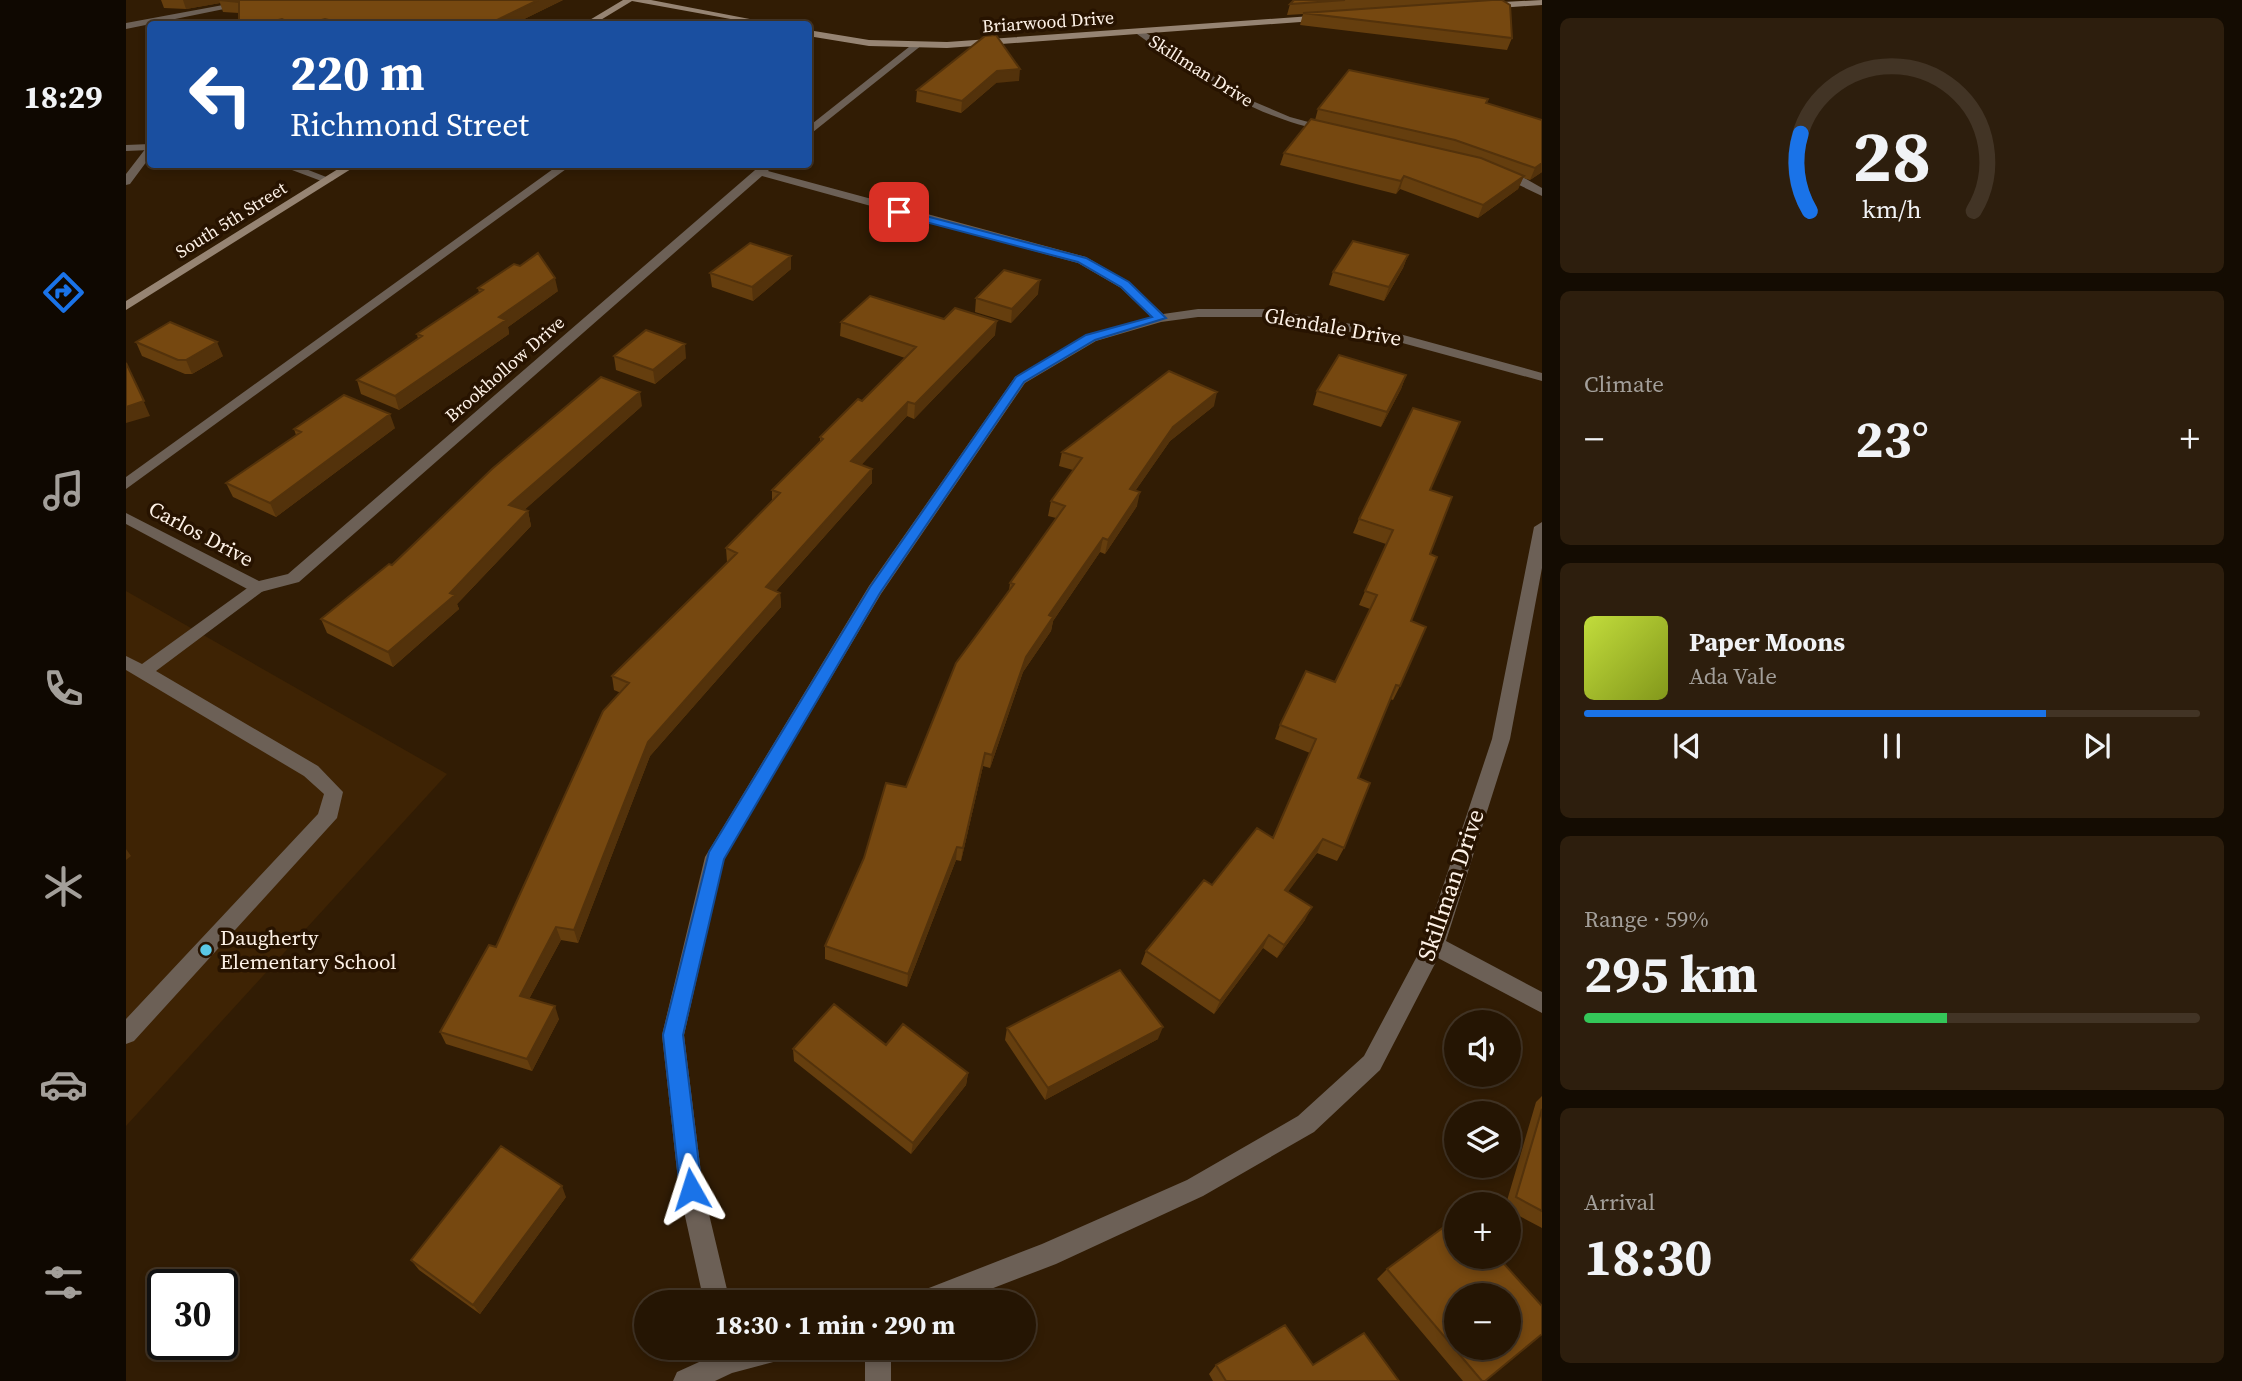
<!DOCTYPE html>
<html lang="en">
<head>
<meta charset="utf-8">
<style>
	:root { --surface:#251503; --page:#2d1e0d; --text:#f1f3f6; --muted:#a39f9a; --line:#423425; --accent:#1a73e8 }
	body { margin:0; font-family:"Source Serif 4",serif; background:var(--page); color:var(--text); height:100vh; display:flex; flex-direction:column; font-size:26px; white-space:nowrap }
	* { box-sizing:border-box; margin:0 }
	p { font-size:23px; color:var(--muted) }
	.icon { flex:none; width:38px; height:38px; fill:none; stroke:currentColor; stroke-width:2; stroke-linecap:round; stroke-linejoin:round }
	.map { position:relative; flex:1; overflow:hidden }
	.details { display:flex; flex-direction:column; gap:18px; padding:18px; background:#140c02; width:700px }
	.details>* { flex:none }
	.guide { position:absolute; left:21px; top:21px; width:665px; height:147px; border-radius:7px; box-shadow:0 4px 10px #0003,0 0 0 2px var(--line); background:#1a4fa0; color:#fff; overflow:hidden }
	.fabs { position:absolute; left:1318px; top:1010px; display:grid; gap:14px }
	.fabs a { display:grid; place-items:center; width:77px; height:77px; border-radius:50%; background:var(--surface); box-shadow:0 4px 10px #0003,0 0 0 2px var(--line); font-size:35px }
	.speed { position:absolute; left:21px; top:1269px; display:flex; gap:14px; font-size:35px; font-weight:700; text-align:center }
	.speed>* { display:grid; place-content:center; width:91px; height:91px; border-radius:50%; background:var(--surface); box-shadow:0 4px 10px #0003,0 0 0 2px var(--line); line-height:1 }
	.speed .limit { border:4px solid #111; border-radius:10px; background:#fff; color:#111 }
	.pin { position:absolute; display:grid; place-items:center; width:60px; height:60px; color:#fff; margin:-30px; border-radius:14px; box-shadow:0 4px 10px #0006 }
	.me { position:absolute; width:77px; margin:-38px; rotate:354deg; stroke-linejoin:round; filter:drop-shadow(0 0 5px #0008) }
	.turn { display:flex; align-items:center; gap:24px; height:147px; padding:0 28px; font-size:32px }
	.turn .icon { width:91px; height:91px; stroke-width:2.5 }
	.turn b { display:block; font-size:49px; line-height:60px }
	.big { font-size:52px; font-weight:700; line-height:1.1 }
	.details .card { flex:1; display:flex; flex-direction:column; justify-content:center; gap:10px; min-width:0; padding:0 24px; border-radius:10px; background:var(--page) }
	.details .dial { align-items:center; gap:0 }
	.dial svg { height:182px; overflow:visible; fill:none; stroke:var(--line); stroke-width:7; stroke-linecap:round; text-anchor:middle }
	.dial text { fill:var(--text); stroke:none }
	.song { display:flex; align-items:center; gap:21px }
	.cover { width:84px; height:84px; border-radius:10px; background:linear-gradient(135deg,hsl(70 70% 55%),hsl(70 70% 35%)) }
	.played { height:7px; border-radius:4px; background:linear-gradient(90deg,var(--accent) 75%,var(--line) 75%) }
	.keys { display:flex; justify-content:space-around; direction:ltr }
	.heat { display:flex; justify-content:space-between; align-items:center; font-size:38px; direction:ltr }
	.charge { height:10px; border-radius:5px; background:linear-gradient(90deg,#34c759 59%,var(--line) 0) }
	.trip { position:absolute; left:508px; top:1290px; width:402px; height:70px; border-radius:35px; background:var(--surface); box-shadow:0 4px 10px #0003,0 0 0 2px var(--line); font-weight:700; line-height:70px; text-align:center }
	main { display:flex; flex:1; min-height:0 }
	.tabs { display:flex; flex-direction:column; width:126px; justify-content:space-around; align-items:center; background:#0f0801; color:var(--muted) }
	.tabs .icon { width:49px; height:49px }
	.tabs .current { color:var(--accent) }
	.tabs b { font-size:32px; color:var(--text) }
	.map>svg:first-child { display:block }
	.built { fill:#3e2304 }
	.lines { fill:none; stroke-linecap:round; stroke-linejoin:round }
	.lane { fill:#6c6056; fill-rule:evenodd }
	.street { fill:#6c6056; fill-rule:evenodd }
	.secondary { fill:#968473; fill-rule:evenodd }
	.wall { fill:#653e0e }
	.shaded-wall { fill:#53320b }
	.building { fill:#764810; stroke:#53320b; stroke-width:2; fill-rule:evenodd }
	.route { fill:#1a73e8; stroke:#114b97; stroke-width:2 }
	.poi-dot { fill:#5ac8e6; stroke:#271300; stroke-width:2.5 }
	.labels { text-anchor:middle; stroke-width:7; stroke-linejoin:round; paint-order:stroke }
	.far-street-label { font-size:18px; fill:#fdf1e6; stroke:#271300 }
	.street-label { font-size:21px; fill:#fdf1e6; stroke:#271300 }
	.poi-label { font-size:21px; fill:#fdf1e6; stroke:#271300; text-anchor:start }
	.near-street-label { font-size:24px; fill:#fdf1e6; stroke:#271300 }
</style>
</head>
<body>
<main>
<nav class="tabs">
<b>18:29</b>
<svg class="icon current" aria-label="directions" viewBox="0 0 24 24"><path d="M12 3l9 9-9 9-9-9zM9 14v-3h6M13 9l2 2-2 2"/></svg>
<svg class="icon" aria-label="music" viewBox="0 0 24 24"><path d="M9 18V5l10-2v13"/><circle cx="6" cy="18" r="3"/><circle cx="16" cy="16" r="3"/></svg>
<svg class="icon" aria-label="phone" viewBox="0 0 24 24"><path d="M5 4h4l2 5-3 2q2 4 5 5l2-3 5 2v4C11 20 4 13 5 4z"/></svg>
<svg class="icon" aria-label="climate" viewBox="0 0 24 24"><path d="M12 3v18M4 7l16 10M4 17L20 7"/></svg>
<svg class="icon" aria-label="car" viewBox="0 0 24 24"><path d="M5 17H2v-5l4-1 3-4h7l3 4 3 1v5h-3M9 17h6M6 11h13"/><circle cx="7" cy="17" r="2"/><circle cx="17" cy="17" r="2"/></svg>
<svg class="icon" aria-label="filters" viewBox="0 0 24 24"><path d="M4 7h16M4 17h16"/><circle cx="9" cy="7" r="2"/><circle cx="15" cy="17" r="2"/></svg>
</nav>
<div class="map">
<svg width="1416" height="1381" viewBox="0 0 1416 1381">
	<rect width="100%" height="100%" fill="#311c04"/>
	<!-- built -->
	<path class="built" d="M0,591L321,774L0,1126Z"/>
	<g class="lines">
		<!-- lane -->
		<path class="lane" d="M24,147V157L4,184L0,185V174L20,148Z
			M434,164H447L0,489V477Z
			M131,581L137,583L139,587L137,591L30,671L192,766L217,792L211,818L8,1041L0,1044V1019L192,814L198,794L178,776L0,670V656L16,664Z"/>
		<!-- street -->
		<path class="street" d="M124,0H142L0,29V23Z
			M1014,29L1124,100L1164,117L1208,129L1203,132C1122,115 1077,81 1011,34L1009,32Z
			M788,43L796,45L682,136V127Z
			M24,144V150L0,151V145Z
			M150,164H167L208,180L198,182Z
			M636,164H648L642,171L960,257L1003,282L1037,314L1072,309H1141L1259,330L1416,373V381L1258,338L1141,317H1072L1035,322L970,341L899,383L755,594L598,858L558,1035L577,1189L604,1302H578L553,1189L536,1035L579,857L743,586L889,377L960,335L1025,317L995,288L952,263L636,176L173,582L131,593L125,591L0,524V513L133,581L162,574Z
			M1376,170L1395,176L1416,188V196L1372,175V171Z
			M1416,522V568L1384,739L1320,941L1416,992V1013L1312,958L1254,1070L1188,1132L1077,1196L930,1264L831,1302H786L790,1293L916,1244L1061,1180L1172,1116L1238,1056L1298,943L1366,739L1408,527Z
			M604,1348H670L666,1357L606,1373L589,1381H547L551,1372Z
			M739,1348H765V1381H739Z"/>
		<!-- secondary -->
		<path class="secondary" d="M497,0H525L649,24H632L506,1L468,24H457Z
			M1416,0V5L1359,9L1355,6L1359,3Z
			M1199,15L1204,18L1202,20L821,48L743,46L682,36V30L743,40L821,42Z
			M220,164H233L0,310V301Z"/>
	</g>
	<!-- wall -->
	<path class="wall" d="M35,0H437L388,24H113V13L97,12L94,3L60,9L38,8Z
		M1168,0H1358L1386,38L1381,50L1174,25L1177,14L1161,15L1164,4Z
		M893,81L870,83L835,113L790,102L791,90Z
		M1362,99L1361,103L1416,172L1404,180L1397,178L1392,189L1352,218L1274,189L1270,194L1154,165L1158,153L1189,120L1192,109Z
		M1282,255L1277,268L1258,301L1203,285L1207,272Z
		M665,269L627,301L586,287L584,273Z
		M352,288L432,291L382,327L383,334L273,410L235,394L231,380L292,339L291,334L353,293Z
		M912,294L885,323L849,312L850,298Z
		M715,322L869,335L788,419L781,416L735,465L746,483L650,591L654,593L655,607L524,756L452,943L435,940L403,999L433,1019L406,1071L320,1044L314,1032L370,947L495,693L488,690L486,676L601,562L600,548L646,501V490L694,442V437L736,401L779,358L714,336Z
		M10,342L97,356L66,374H59L16,356Z
		M488,356L560,358L529,384L490,370Z
		M1280,375L1275,389L1255,427L1187,405L1191,391Z
		M516,406L398,510L402,511L405,526L331,604L333,609L267,667L201,633L195,619Z
		M1088,406L1044,441L1009,491L1011,506L979,554L974,552L927,621L925,631L897,672L864,768L857,766L835,861L830,860L781,987L699,959V946L780,787L883,591L884,583L930,518L922,516L925,501L947,470L933,466L936,452Z
		M269,428L150,517L107,497L100,483L170,435L168,429Z
		M1304,490V554L1285,621L1274,686L1267,700L1264,699L1232,778L1218,848L1211,861L1191,853L1161,892L1179,920L1151,958L1137,948L1088,1014L1015,964L1020,951L1086,885L1147,837L1184,753L1149,739L1154,725L1209,682L1244,609L1233,605L1260,544L1227,533L1233,519Z
		M881,1028L1032,1039L919,1100L879,1040Z
		M667,1049L842,1073L840,1085L785,1154L668,1061Z
		M1416,1096V1228L1382,1210V1204H1380L1410,1102Z
		M440,1197L354,1314L293,1270L285,1260Z
		M1261,1269L1359,1381H1337L1251,1279Z
		M1090,1365H1187L1273,1381H1087L1083,1374Z"/>
	<!-- shaded-wall -->
	<path class="shaded-wall" d="M57,0H110H93L94,3L60,9Z
		M412,0H437L388,24H363Z
		M156,19L158,24H136Z
		M199,19L200,24H181Z
		M894,69L893,81L870,83L835,113L836,101L871,71Z
		M1416,163V172L1404,180L1409,168Z
		M1278,176L1274,189L1270,194L1275,181Z
		M1398,176L1392,189L1352,218L1357,205Z
		M1282,255L1277,268L1258,301L1263,287Z
		M665,256V269L627,301L626,287Z
		M429,278L432,291L382,327L383,334L273,410L269,396L373,317Z
		M914,280L912,294L885,323L886,309Z
		M871,321L869,335L788,419L789,404Z
		M91,342L97,356L66,374L60,360Z
		M559,344L560,358L529,384L527,370Z
		M1280,375L1275,389L1255,427L1261,412Z
		M7,377L24,416L0,423V407Z
		M514,392L516,406L387,520L383,505Z
		M1091,392L1088,406L1044,441L1001,503L1004,489L1047,427Z
		M782,402L781,416L725,476V461Z
		M264,414L269,428L150,517L144,503Z
		M746,469V483L641,601L640,587Z
		M1014,492L1011,506L979,554L982,540Z
		M402,511L405,526L331,604L333,609L267,667L262,652L324,593Z
		M977,538L974,552L927,621L925,631L897,672L864,768L866,755L900,657L923,615Z
		M654,593L655,607L524,756L452,943L448,930L522,742Z
		M859,753L857,766L835,861L837,848Z
		M1197,839L1191,853L1153,904L1159,890Z
		M831,847L830,860L781,987L782,974Z
		M0,849L5,856L0,860Z
		M1186,907L1179,920L1151,958L1158,945Z
		M430,927L435,940L398,1008L394,996Z
		M1143,935L1137,948L1088,1014L1094,1001Z
		M429,1006L433,1019L406,1071L401,1059Z
		M1037,1027L1032,1039L919,1100L922,1088Z
		M842,1073L840,1085L785,1154L787,1143Z
		M436,1186L440,1197L354,1314L347,1305Z"/>
	<!-- building -->
	<path class="building" d="M93,0H412L363,24H218L199,19L181,24H166L156,19L136,24H113V2Z
		M1168,0H1219L1164,4Z
		M1366,0H1376L1384,5L1386,38L1177,13Z
		M870,35L894,69L871,71L836,101L791,90L859,36Z
		M1223,70L1362,99L1360,103L1416,120V163L1409,168L1329,140L1192,109Z
		M1185,119L1355,158L1398,176L1357,205L1278,176L1275,181L1158,153Z
		M1227,241L1282,255L1263,287L1207,272Z
		M624,243L665,256L626,287L584,273Z
		M412,253L429,278L373,317L380,320L269,396L231,380L296,336L291,334L357,290L352,288L388,264L394,266Z
		M878,270L914,280L886,309L850,298Z
		M744,296L818,319L829,308L871,321L789,404L782,402L725,461L746,469L640,587L654,593L522,742L448,930L430,927L394,996L429,1006L401,1059L314,1032L363,945L370,947L477,711L503,683L486,676L611,553L600,548L654,493L646,490L697,439L694,437L732,399L736,401L790,347L715,322Z
		M44,322L91,342L60,360H52L10,342Z
		M520,330L559,344L527,370L488,356Z
		M1213,355L1280,375L1261,412L1191,391Z
		M0,363L18,401L0,407Z
		M1043,371L1091,392L1047,427L1004,489L1014,492L982,540L977,538L923,615L927,617L900,657L866,755L859,753L837,848L831,847L782,974L699,946L738,858L760,783L780,787L830,663L888,584L884,583L939,506L925,501L956,458L936,452Z
		M475,377L514,392L383,505L402,511L324,593L329,595L262,652L195,619L263,564L266,565L366,469Z
		M218,395L264,414L144,503L100,483L175,432L168,429Z
		M1287,408L1334,422L1304,490L1326,497L1304,554L1311,557L1285,621L1300,627L1274,686L1270,685L1232,778L1244,783L1218,848L1197,839L1159,890L1186,907L1158,945L1143,935L1094,1001L1020,951L1078,880L1086,885L1131,828L1147,838L1190,739L1154,725L1180,671L1209,682L1251,595L1239,591L1267,530L1233,519Z
		M994,970L1037,1027L922,1088L881,1028Z
		M708,1004L760,1045L777,1024L842,1073L787,1143L667,1049Z
		M1416,1109V1211L1390,1197Z
		M375,1146L436,1186L347,1305L285,1260Z
		M1326,1221H1330V1256H1371L1416,1306V1334L1359,1381H1356L1261,1269ZM1330,1295H1382V1348H1330Z
		M1159,1325L1187,1365L1238,1333L1273,1381H1100L1090,1365Z"/>
	<!-- route -->
	<path class="route" d="M773,209L960,258L1003,282L1040,318L969,340L898,382L754,593L598,859L557,1035L576,1189L572,1197L565,1200L557,1197L554,1189L537,1035L583,852L744,587L890,377L960,335L1026,317L995,287L952,262L769,214L768,212Z"/>
	<!-- markers -->
	<circle class="poi-dot" cx="80" cy="950" r="7"/>
	<g class="labels">
		<!-- far-street labels -->
		<g class="far-street-label">
			<text transform="translate(922 22) rotate(-4)" y="6">Briarwood Drive</text>
			<text transform="translate(1075 71) rotate(32)" y="6">Skillman Drive</text>
			<text transform="translate(105 220) rotate(-32)" y="6">South 5th Street</text>
			<text transform="translate(379 369) rotate(-41)" y="6">Brookhollow Drive</text>
		</g>
		<!-- street labels -->
		<g class="street-label">
			<text transform="translate(1207 327) rotate(10)" y="7">Glendale Drive</text>
			<text transform="translate(75 534) rotate(28)" y="7">Carlos Drive</text>
		</g>
		<!-- poi labels -->
		<g class="poi-label">
			<text x="94" y="945">Daugherty<tspan x="94" dy="24">Elementary School</tspan></text>
		</g>
		<!-- near-street labels -->
		<g class="near-street-label">
			<text transform="translate(1325 885) rotate(-71)" y="8">Skillman Drive</text>
		</g>
	</g>
</svg>
<div class="fabs">
<a><svg class="icon" aria-label="sound" viewBox="0 0 24 24"><path d="M4 9h4l5-4v14l-5-4H4zM17 9q2 3 0 6"/></svg></a>
<a><svg class="icon" aria-label="layers" viewBox="0 0 24 24"><path d="M12 4l9 5-9 5-9-5zM3 14l9 5 9-5"/></svg></a>
<a>+</a>
<a>−</a>
</div>
<div class="speed"><div class="limit">30</div></div>
<div class="pin" style="left:773px;top:212px;background:#d93025"><svg class="icon" aria-label="arrive" viewBox="0 0 24 24"><path d="M6 21V4h12l-3 4 3 4H6"/></svg></div>
<svg class="me" style="left:565px;top:1189px" viewBox="-20 -20 40 40"><path d="M0-17L14 15 0 8-14 15z" fill="#1a73e8" stroke="#fff" stroke-width="4"/></svg>
<div class="trip">18:30 · 1 min · 290 m</div>
<div class="guide">
<div class="turn"><svg class="icon" aria-label="left" viewBox="0 0 24 24"><path d="M17 20v-9H6M10 6l-5 5 5 5"/></svg><div><b>220 m</b>Richmond Street</div></div>
</div>
</div>
<section class="details">
<div class="card dial"><svg viewBox="0 0 100 80">
<path d="M14 69A42 42 0 1 1 86 69"/>
<path d="M14 69A42 42 0 0 1 10 35" stroke="#1a73e8"/>
<text x="50" y="56" font-size="32" font-weight="700">28</text>
<text x="50" y="72" font-size="11">km/h</text>
</svg></div>
<div class="card"><p>Climate</p>
<div class="heat"><a>−</a><b class="big">23°</b><a>+</a></div>
</div>
<div class="card">
<div class="song"><i class="cover"></i><div><b>Paper Moons</b><p>Ada Vale</p></div></div>
<div class="played"></div>
<div class="keys"><svg class="icon" aria-label="previous" viewBox="0 0 24 24"><path d="M18 5L8 12l10 7zM5 5v14"/></svg><svg class="icon" aria-label="pause" viewBox="0 0 24 24"><path d="M8 5v14M16 5v14"/></svg><svg class="icon" aria-label="next" viewBox="0 0 24 24"><path d="M6 5l10 7-10 7zM19 5v14"/></svg></div>
</div>
<div class="card"><p>Range · 59%</p><b class="big">295 km</b><div class="charge"></div></div>
<div class="card"><p>Arrival</p><b class="big">18:30</b></div>
</section>
</main>
</body>
</html>
